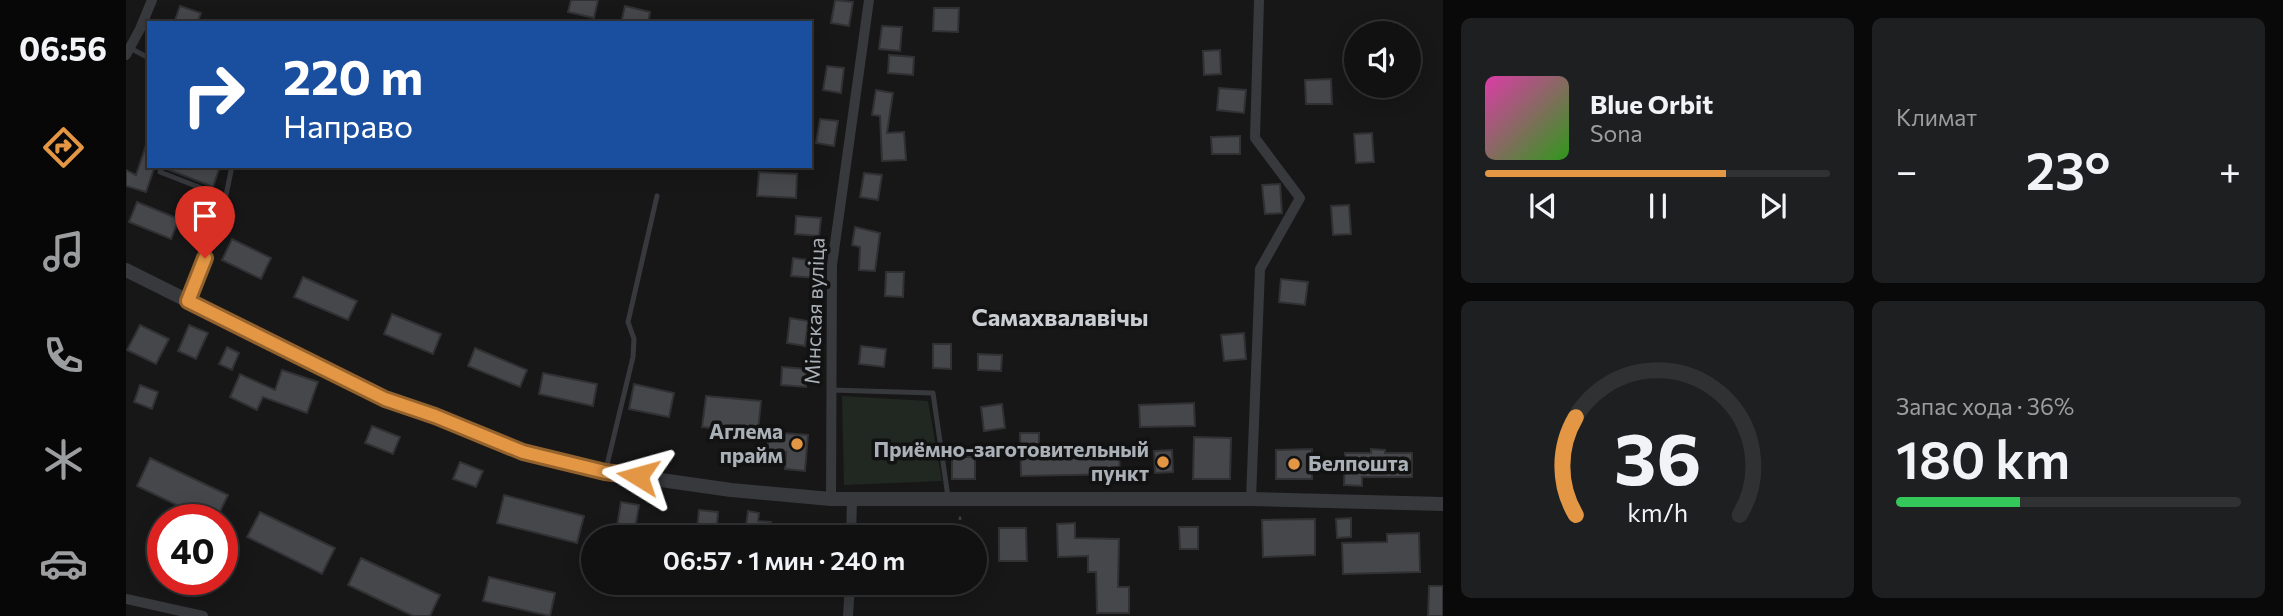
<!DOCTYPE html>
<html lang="ru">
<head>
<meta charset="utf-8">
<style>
	:root { --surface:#111112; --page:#1e1f20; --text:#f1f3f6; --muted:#9c9d9f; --line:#303132; --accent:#e39644 }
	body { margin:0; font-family:Commissioner,sans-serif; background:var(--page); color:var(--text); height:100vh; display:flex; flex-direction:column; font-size:26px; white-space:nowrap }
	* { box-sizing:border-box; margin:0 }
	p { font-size:23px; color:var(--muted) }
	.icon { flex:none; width:38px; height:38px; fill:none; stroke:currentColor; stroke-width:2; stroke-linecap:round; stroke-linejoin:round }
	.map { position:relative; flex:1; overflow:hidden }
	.side { display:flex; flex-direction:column; gap:18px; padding:18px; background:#09090a; width:840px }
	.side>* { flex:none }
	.banner { position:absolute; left:21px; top:21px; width:665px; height:147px; border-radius:0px; box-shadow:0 4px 18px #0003,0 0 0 2px var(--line); background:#1a4fa0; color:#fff; overflow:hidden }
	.tools { position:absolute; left:1218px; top:21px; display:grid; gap:14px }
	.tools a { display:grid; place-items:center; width:77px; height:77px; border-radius:50%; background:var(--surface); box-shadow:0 4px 18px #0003,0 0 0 2px var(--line); font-size:35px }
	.speed { position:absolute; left:21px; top:504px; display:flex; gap:14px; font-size:35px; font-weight:700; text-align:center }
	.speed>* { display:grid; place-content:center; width:91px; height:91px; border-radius:50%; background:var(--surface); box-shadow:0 4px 18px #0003,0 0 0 2px var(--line); line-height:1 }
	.speed .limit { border:10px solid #d22; background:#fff; color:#111 }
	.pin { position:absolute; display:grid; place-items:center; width:60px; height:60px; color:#fff; margin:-72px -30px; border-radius:50% 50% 50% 0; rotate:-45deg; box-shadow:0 0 7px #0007 }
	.pin .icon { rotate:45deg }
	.me { position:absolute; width:77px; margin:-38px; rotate:278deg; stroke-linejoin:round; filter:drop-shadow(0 0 5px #0008) }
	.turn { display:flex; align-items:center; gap:24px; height:147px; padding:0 21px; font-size:32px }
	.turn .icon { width:91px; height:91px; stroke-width:2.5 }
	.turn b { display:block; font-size:49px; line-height:60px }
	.big { font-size:52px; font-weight:600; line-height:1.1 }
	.side .widget { flex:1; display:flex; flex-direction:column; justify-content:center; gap:10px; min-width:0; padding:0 24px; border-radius:10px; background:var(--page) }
	.side .dial { align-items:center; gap:0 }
	.dial svg { height:182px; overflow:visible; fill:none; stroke:var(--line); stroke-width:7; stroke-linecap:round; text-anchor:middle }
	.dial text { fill:var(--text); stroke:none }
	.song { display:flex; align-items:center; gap:21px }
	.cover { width:84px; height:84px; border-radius:10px; background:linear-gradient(135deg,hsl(320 70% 55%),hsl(110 70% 35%)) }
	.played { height:7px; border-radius:4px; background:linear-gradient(90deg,var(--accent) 70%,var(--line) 70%) }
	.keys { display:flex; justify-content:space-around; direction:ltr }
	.heat { display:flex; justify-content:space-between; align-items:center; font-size:38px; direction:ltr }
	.charge { height:10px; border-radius:5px; background:linear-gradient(90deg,#34c759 36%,var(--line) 0) }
	.side .tiles { flex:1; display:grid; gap:18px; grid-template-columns:repeat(2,1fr) }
	.trip { position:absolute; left:455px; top:525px; width:406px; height:70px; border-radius:35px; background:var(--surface); box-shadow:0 4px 18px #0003,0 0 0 2px var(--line); font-weight:600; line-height:70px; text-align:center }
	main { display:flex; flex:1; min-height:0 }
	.tab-bar { display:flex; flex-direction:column; width:126px; justify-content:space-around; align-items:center; background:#070707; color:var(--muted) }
	.tab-bar .icon { width:49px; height:49px }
	.tab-bar .on { color:var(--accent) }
	.tab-bar b { font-size:32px; color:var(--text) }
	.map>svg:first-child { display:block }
	.green { fill:#212821 }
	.building { fill:#46474b; stroke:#313134; stroke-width:2 }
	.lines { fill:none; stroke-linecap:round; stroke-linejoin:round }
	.path { stroke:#3e4044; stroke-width:2.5; stroke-dasharray:3.5 5; stroke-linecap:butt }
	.service { stroke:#38393d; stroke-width:5 }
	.minor { stroke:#38393d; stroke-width:10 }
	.tertiary { stroke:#38393d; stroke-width:14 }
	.route-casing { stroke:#94622c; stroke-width:18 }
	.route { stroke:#e39644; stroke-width:12 }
	.poi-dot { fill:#e39644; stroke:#121213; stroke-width:2.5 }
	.labels { text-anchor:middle; stroke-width:7; stroke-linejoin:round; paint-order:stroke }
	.street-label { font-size:21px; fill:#aab0b7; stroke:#121213 }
	.poi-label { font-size:21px; font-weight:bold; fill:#aab0b7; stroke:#121213; text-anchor:end }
	.quarter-label { font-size:24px; font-weight:bold; fill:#caced3; stroke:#121213 }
</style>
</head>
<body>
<main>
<nav class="tab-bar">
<b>06:56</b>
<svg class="icon on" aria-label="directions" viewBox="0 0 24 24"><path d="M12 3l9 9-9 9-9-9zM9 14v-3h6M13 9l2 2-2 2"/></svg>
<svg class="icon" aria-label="music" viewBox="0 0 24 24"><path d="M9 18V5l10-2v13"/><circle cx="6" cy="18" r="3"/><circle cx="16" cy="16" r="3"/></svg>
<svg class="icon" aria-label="phone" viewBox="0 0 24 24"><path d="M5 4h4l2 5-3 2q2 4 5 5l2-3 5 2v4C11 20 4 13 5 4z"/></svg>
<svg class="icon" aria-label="climate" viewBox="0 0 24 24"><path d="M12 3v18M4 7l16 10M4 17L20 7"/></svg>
<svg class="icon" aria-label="car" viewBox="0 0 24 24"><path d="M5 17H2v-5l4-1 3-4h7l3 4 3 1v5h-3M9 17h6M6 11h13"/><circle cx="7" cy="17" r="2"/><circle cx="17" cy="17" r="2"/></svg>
</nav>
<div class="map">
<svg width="1317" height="616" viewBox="0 0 1317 616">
	<rect width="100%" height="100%" fill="#171718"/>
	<!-- green -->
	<path class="green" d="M716,396L802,401L816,481L718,485Z"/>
	<!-- building -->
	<path class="building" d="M445,0H472L468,18L442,12Z
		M709,0L727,2L723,26L705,23Z
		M54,6L75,13L71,23H48Z
		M499,6L524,12L522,23H495Z
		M808,8H833L832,32L807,31Z
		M756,26L776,27L774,51L753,49Z
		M1094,50L1095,74L1078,75L1077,51Z
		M763,55L788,57L787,75L762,73Z
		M701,66L718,68L715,93L697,90Z
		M1205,79L1206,104H1180L1179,80Z
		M1093,88L1120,90L1118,113L1091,110Z
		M750,90L767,93L761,133L778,132L780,160L756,161L754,116L746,115Z
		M694,119L712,121L708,146L690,143Z
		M1246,133L1248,162L1230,163L1228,134Z
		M1114,136V154H1086L1085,137Z
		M21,142L23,143V166H29L20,192L0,186V170L10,175Z
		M41,166H94L87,187L41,169Z
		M633,172L671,174L670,198L631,196Z
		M738,173L756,175L752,200L734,197Z
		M1154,184L1156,213L1139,214L1136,185Z
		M11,202L53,219L45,239L3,222Z
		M1223,205L1225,234L1207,235L1205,206Z
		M670,216L695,218L693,236L669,234Z
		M729,227L754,233L749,271L733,270L734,247L726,245Z
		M106,239L145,258L135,279L96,260Z
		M667,258L692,261L690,278L665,276Z
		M760,272H778L777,297L759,296Z
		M177,277L231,301L222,320L168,297Z
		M1155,279L1182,282L1179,305L1153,302Z
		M266,314L315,334L307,354L258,334Z
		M664,318L682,321L679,346L661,343Z
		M14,325L43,339L30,364L1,350Z
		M63,325L82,333L70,359L52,351Z
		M1118,333L1120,359L1098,361L1095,335Z
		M807,344H825V369L807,368Z
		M735,346L760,349L758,367L733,364Z
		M101,347L113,353L106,370L93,364Z
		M349,348L401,370L394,387L342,366Z
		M852,354L876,355L875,371L852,370Z
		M656,367L681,369L680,387L655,385Z
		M156,370L192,382L181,413L137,397L131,410L104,397L114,374L149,390Z
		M417,373L471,384L467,406L413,394Z
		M508,384L548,393L543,417L503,409Z
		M14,385L32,392L26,409L8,402Z
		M580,396L635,401L632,432L576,427Z
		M1068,403L1069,426L1014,427L1013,405Z
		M876,404L879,428L858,431L855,407Z
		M246,426L274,437L267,454L239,443Z
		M643,432L682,435L679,471L659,469L660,452L641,451Z
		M894,433H913V447L951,446V450L993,449L994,474L895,476Z
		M1068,437L1105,438L1104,479H1067Z
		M1186,449V479H1150V450Z
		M1245,449L1259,450V453H1286V477H1236V486L1218,485L1219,453H1245Z
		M1046,450L1047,472L1029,473L1028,451Z
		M826,457H849V479H826Z
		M24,458L102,495L90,520H82L11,486Z
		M334,462L357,471L350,487L327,479Z
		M378,495L458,516L451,543L371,523Z
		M495,502L513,505L509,529L491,526Z
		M573,510L592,512L591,526H585L584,532L571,530Z
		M622,511L633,513L632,521L645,522L644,536L619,533Z
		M134,512L209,548L196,574L121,537Z
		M1225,518V537L1211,538L1210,519Z
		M1189,519V555L1137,557L1136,520Z
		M949,523V538L993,539L992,587H1003V613H971L970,572H962V556L932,557L931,524Z
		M1053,527H1072V549H1054Z
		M873,528H900L901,561H873Z
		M1293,533L1294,572L1217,574L1216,543L1261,542V534Z
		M235,558L314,595L304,616H287L222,585Z
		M363,577L429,593L424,616L357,601Z
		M1303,586H1317V616H1302Z"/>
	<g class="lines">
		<!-- path -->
		<path class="path" d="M834,537V513"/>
		<!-- service -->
		<path class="service" d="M4,48L23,58
			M36,166L34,172L98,197
			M62,301L96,215L106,166
			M705,390L807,393L822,497
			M480,469L507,357L508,339L502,322L531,196"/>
		<!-- minor -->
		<path class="minor" d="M0,55L14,29L26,0
			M705,499L706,265L743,0
			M1125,499L1134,269L1174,198L1129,138L1133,0
			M725,537L726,500
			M0,599L77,616
			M722,616L724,583"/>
		<!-- tertiary -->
		<path class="tertiary" d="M0,270L259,399L309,417L397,452L479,472L605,490L705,499H1125L1317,504"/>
	</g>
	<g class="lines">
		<!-- route casing -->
		<g class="route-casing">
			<path id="route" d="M79,258L62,301L259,399L309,416L397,452L479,472L512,476"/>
		</g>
		<!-- route -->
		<use href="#route" class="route"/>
	</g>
	<!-- markers -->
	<g class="poi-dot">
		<circle cx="671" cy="444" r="7"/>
		<circle cx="1037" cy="462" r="7"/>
		<circle cx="1168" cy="464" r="7"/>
	</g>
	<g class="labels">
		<!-- street labels -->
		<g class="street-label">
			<text transform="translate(689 311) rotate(-88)" y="7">Мінская вуліца</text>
		</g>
		<!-- poi labels -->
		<g class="poi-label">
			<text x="657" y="439">Аглема<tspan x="657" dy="24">прайм</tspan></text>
			<text x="1023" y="457">Приёмно-заготовительный<tspan x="1023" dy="24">пункт</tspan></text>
			<text x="1182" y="471" text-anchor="start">Белпошта</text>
		</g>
		<!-- quarter labels -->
		<g class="quarter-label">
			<text x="934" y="326">Самахвалавічы</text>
		</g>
	</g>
</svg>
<div class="tools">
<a><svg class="icon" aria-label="sound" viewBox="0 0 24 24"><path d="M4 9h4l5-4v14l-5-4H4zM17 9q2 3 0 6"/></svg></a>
</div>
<div class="speed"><div class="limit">40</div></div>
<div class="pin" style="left:79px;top:258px;background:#d93025"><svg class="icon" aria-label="arrive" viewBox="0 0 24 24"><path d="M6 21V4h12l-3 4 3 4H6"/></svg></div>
<svg class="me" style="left:512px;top:476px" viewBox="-20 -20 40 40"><path d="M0-17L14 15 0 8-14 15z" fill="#e39644" stroke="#fff" stroke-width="4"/></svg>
<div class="trip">06:57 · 1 мин · 240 m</div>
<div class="banner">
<div class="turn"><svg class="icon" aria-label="right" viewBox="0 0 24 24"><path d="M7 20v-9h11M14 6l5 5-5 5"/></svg><div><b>220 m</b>Направо</div></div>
</div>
</div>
<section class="side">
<div class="tiles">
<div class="widget">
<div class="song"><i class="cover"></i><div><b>Blue Orbit</b><p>Sona</p></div></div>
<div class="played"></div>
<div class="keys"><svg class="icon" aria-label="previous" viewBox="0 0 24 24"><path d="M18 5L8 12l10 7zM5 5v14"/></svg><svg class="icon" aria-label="pause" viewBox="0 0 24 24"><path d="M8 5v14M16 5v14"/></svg><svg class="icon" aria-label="next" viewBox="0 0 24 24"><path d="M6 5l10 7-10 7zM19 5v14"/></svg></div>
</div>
<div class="widget"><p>Климат</p>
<div class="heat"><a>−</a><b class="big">23°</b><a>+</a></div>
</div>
<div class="widget dial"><svg viewBox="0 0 100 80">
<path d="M14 69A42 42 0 1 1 86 69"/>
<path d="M14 69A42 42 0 0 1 14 26" stroke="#e39644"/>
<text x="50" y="56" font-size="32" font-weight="700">36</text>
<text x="50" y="72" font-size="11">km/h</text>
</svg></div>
<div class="widget"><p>Запас хода · 36%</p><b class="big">180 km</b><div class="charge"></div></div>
</div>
</section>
</main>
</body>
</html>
